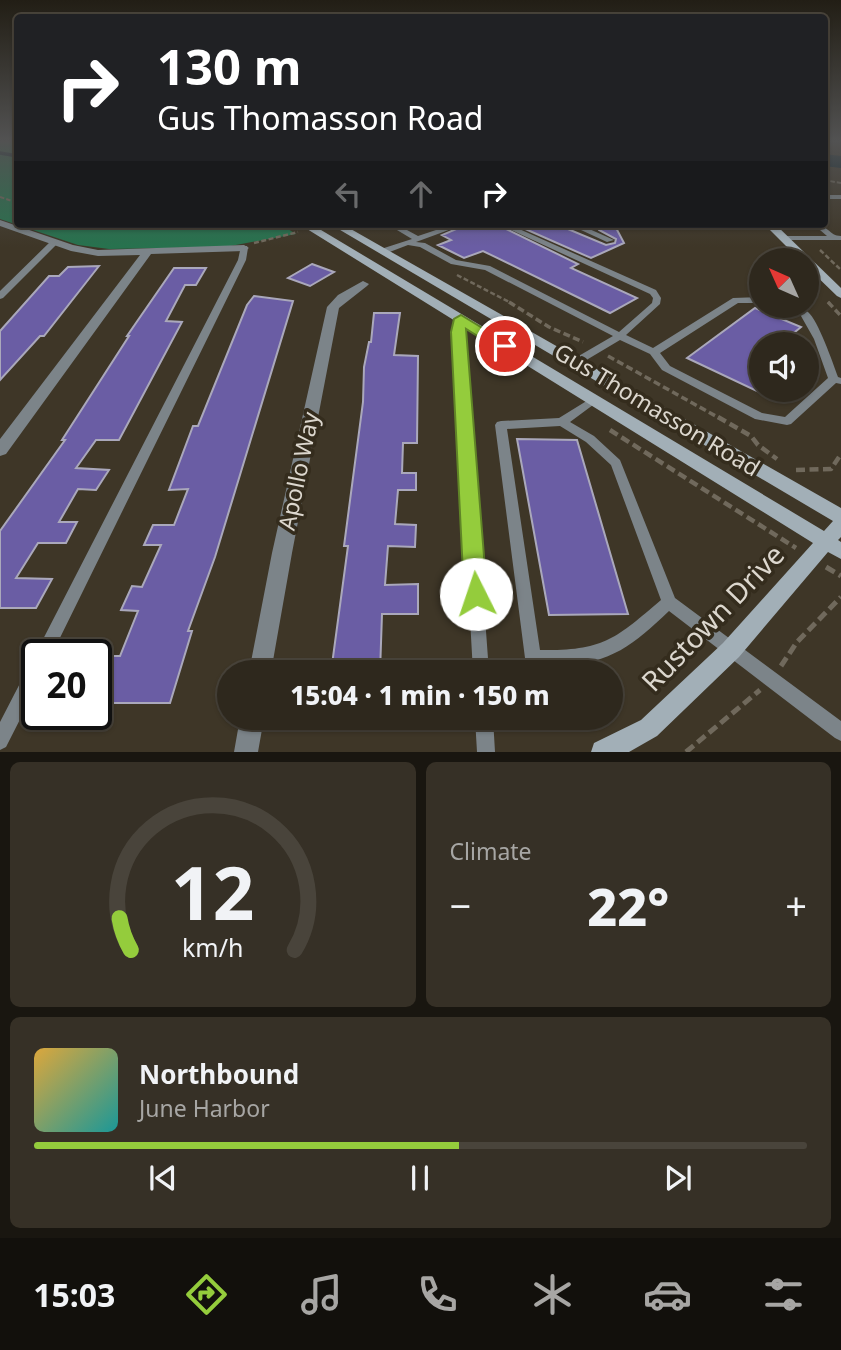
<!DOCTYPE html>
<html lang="en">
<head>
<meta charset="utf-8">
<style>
	:root { --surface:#2e281d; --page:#363026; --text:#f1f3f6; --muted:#a7a6a4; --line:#49443b; --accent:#94cc3c }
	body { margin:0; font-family:"Noto Sans",sans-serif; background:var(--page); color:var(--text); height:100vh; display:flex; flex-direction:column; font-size:26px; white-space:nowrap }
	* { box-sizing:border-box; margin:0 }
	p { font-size:23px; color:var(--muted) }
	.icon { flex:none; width:38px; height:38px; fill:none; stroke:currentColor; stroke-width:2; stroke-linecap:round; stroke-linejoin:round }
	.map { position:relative; height:752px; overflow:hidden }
	.drawer { display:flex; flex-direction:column; gap:10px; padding:10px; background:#191610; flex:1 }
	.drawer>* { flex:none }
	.hud { position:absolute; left:14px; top:14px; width:814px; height:214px; border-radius:7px; box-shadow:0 2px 5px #0004,0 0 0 2px var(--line); background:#202124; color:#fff; overflow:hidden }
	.needle { width:46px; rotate:315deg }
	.tools { position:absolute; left:749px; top:248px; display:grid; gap:14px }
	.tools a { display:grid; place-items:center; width:70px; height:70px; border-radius:50%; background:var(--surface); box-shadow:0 2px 5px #0004,0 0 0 2px var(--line); font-size:35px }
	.speed { position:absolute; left:21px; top:639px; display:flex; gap:14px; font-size:35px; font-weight:700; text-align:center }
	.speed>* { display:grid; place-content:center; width:91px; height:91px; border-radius:50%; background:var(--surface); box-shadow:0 2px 5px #0004,0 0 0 2px var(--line); line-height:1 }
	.speed .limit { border:4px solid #111; border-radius:10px; background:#fff; color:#111 }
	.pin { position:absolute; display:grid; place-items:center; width:60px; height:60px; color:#fff; margin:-30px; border:4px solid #fff; border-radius:50%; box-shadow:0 2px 7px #0007 }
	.me { position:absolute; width:77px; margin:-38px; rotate:356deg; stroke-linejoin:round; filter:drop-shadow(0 0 5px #0008) }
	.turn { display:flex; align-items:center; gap:24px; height:147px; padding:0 28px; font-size:32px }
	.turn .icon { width:91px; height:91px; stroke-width:2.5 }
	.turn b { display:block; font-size:49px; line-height:60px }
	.lanes { display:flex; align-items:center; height:66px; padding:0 28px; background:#0003; justify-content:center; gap:35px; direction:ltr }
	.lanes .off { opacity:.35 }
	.big { font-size:52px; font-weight:800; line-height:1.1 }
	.drawer .tile { flex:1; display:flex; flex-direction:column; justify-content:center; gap:10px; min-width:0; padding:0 24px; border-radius:10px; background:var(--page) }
	.drawer .dial { align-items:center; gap:0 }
	.dial svg { height:182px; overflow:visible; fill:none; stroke:var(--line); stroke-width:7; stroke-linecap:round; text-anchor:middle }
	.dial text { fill:var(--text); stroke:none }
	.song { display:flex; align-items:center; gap:21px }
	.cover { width:84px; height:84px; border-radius:10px; background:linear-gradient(135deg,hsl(40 70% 55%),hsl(180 70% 35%)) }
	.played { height:7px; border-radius:4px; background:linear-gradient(90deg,var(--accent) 55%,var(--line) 55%) }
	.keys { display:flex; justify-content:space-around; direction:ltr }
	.heat { display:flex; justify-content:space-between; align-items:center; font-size:38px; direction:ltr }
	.drawer .tiles { flex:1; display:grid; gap:10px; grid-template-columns:1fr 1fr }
	.tile:last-child { grid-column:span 2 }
	.trip { position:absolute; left:217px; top:660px; width:406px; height:70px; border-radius:35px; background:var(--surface); box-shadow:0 2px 5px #0004,0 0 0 2px var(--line); font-weight:800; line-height:70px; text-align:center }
	.tabs { display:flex; height:112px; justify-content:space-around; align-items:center; background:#12100c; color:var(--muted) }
	.tabs .icon { width:49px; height:49px }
	.tabs .current { color:var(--accent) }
	.tabs b { font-size:32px; color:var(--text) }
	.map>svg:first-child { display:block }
	.green { fill:#27724e }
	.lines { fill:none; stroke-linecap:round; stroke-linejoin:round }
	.stream { stroke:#021f2d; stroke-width:3.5 }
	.river { fill:#021f2d; fill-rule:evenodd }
	.building { fill:#6a5da4; stroke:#aaa8bb; stroke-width:2 }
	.path-far4 { stroke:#70695c; stroke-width:2; stroke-dasharray:4.5 2; stroke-linecap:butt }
	.path-far3 { stroke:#70695c; stroke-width:2.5; stroke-dasharray:5 2.5; stroke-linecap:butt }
	.path-far2 { stroke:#70695c; stroke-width:3.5; stroke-dasharray:7 3.5; stroke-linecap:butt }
	.path-far1 { stroke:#70695c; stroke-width:4.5; stroke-dasharray:9 4.5; stroke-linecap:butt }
	.path { stroke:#70695c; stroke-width:5; stroke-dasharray:10 5; stroke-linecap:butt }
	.lane { fill:#7c8489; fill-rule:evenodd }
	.street { fill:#7c8489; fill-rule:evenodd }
	.secondary { fill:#a2afb7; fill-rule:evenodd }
	.route { fill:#94cc3c; stroke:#608527; stroke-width:2 }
	.labels { text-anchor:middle; stroke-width:7; stroke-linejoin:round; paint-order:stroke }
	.street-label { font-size:23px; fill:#dcd7ce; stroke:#342c1d }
	.near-street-label { font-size:28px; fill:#dcd7ce; stroke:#342c1d }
</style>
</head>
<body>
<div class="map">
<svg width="841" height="752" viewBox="0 0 841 752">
	<rect width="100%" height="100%" fill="#3e3627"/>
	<!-- green -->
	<path class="green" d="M0,142H17L18,224H280L296,234L225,247L109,249L78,245L0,219Z"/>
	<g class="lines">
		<!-- stream -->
		<path class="stream" d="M0,153L18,156"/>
		<!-- river -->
		<path class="river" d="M824,154L841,156V168L824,166Z"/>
	</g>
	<!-- building -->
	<path class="building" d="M468,224H496L578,264L571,268L637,298L610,313L483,251L464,258L438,245L451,240L442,235Z
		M514,224H556L606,245L615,243L616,239L599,230L596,224H614L624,243L591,258Z
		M312,264L334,272L310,286L288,278Z
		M99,266L44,336H40L0,380V331L49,276H59L68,267Z
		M174,268H206L196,285H185L166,321L182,322L119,440H96L76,468L109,470L96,490L78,489L59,522H77L66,543H38L16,578L52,579L36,608H0V531L65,440H62L129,336H127Z
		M254,296L293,301L215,557L188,631H192L170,703H96V669L101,656H120L138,611L121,610L132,586L142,587L161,545H144L153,525H174L188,489L169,490L193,426H198L247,305Z
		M755,308L801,327L779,345H761V393L687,358Z
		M374,313H400L394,355L418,356L417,443H403L402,473H416V490H398L395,524L416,525L415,547L388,546L385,585L418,584V614H382L380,672H331L348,546H344L363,402L364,367L369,342H371Z
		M517,439L577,440L628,614L549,615Z"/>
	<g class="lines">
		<!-- path-far4 -->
		<path class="path-far4" d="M824,180L841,183
			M0,197L18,203"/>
		<!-- path-far3 -->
		<path class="path-far3" d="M254,243L298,232
			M820,250L841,270
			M457,275L513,304
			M828,302L830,304"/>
		<!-- path-far2 -->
		<path class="path-far2" d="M509,302L549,327L583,342
			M828,302L841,316
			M608,356L721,419"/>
		<!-- path-far1 -->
		<path class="path-far1" d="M718,417L751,436L758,445L777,459
			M610,430L796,548
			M796,470L831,469L841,454"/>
		<!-- path -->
		<path class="path" d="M826,567L841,576
			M781,666L797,642L841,597
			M686,752L760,690"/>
		<!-- lane -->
		<path class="lane" d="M824,195H841V199H824Z
			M387,224H396L418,236L454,224H465L416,242L425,243L456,260L490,266L619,332L652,303L653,298L650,294L498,224H508L656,290L661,298L660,304L626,335L653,348L733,298L761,297V303H738L660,353L670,366L762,413L785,417L828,378L814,339L801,316L781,306C789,306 800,306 808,312C818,320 833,363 838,377L841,378V384L836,383L791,424L787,425L755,419L662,370L650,354L620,340L578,365H570L569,363L570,361L613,336L485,270L451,264L420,247L408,245L387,253H381V249L412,239Z
			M568,224H578L614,240L607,242Z
			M813,224C828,224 829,236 841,236V240H783L779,238L783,236H827Z
			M52,240L59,242L3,298L0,299V291Z
			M241,246H247L248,248L246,260L52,654H37V656L36,654L38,649L238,260Z
			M461,316L466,319L464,332L489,672H473L454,332L456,319Z
			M593,397L597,398L599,400L597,402L570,422L594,436L620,460L675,598L841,721V741L835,738L669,611C633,645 612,663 560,666C549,666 537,667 527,664L525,658L495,425L497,422L501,421L559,418ZM560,426L586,442L611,465L661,600C615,639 604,651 540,650L507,429Z
			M37,660V686L6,747L0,750V722L31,662Z
			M475,718H493L495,752H477Z"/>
		<!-- street -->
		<path class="street" d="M0,220L73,245L98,250L244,245L249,248L244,251L151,254L6,454L0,456V439L140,255L98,256L71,251L0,226Z
			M363,281L369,284L367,286L339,308L292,553L271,672H249L272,553L327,307L338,295Z
			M240,718H264L258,752H234Z"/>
		<!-- secondary -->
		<path class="secondary" d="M299,224H311L824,531L833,521L330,224H342L841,508V537L838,540L841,542V559L828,552L739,657L657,736L629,752H591L594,743L641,720L723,643L813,543Z
			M764,224H775L841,288V298L837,296L807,267V261H801Z"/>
	</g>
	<!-- sky -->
	<linearGradient id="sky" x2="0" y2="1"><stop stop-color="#221e15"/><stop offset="0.57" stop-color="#525252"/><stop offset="1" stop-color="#525252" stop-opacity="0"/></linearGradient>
	<rect width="841" height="247" fill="url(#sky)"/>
	<!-- route -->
	<path class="route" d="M461,315L512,346L510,350H500L466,329L487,594L484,601L476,604L468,601L464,594L451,332L454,319Z"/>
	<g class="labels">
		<!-- street labels -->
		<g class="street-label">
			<text transform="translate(657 410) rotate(31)" y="8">Gus Thomasson Road</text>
			<text transform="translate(299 471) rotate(-78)" y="8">Apollo Way</text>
		</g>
		<!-- near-street labels -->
		<g class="near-street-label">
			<text transform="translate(713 618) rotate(-46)" y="10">Rustown Drive</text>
		</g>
	</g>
</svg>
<div class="tools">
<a><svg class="needle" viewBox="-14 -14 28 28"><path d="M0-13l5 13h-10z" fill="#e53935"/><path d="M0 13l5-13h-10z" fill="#a7a6a4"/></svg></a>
<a><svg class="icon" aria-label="sound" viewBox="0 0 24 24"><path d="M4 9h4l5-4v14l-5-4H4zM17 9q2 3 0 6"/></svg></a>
</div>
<div class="speed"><div class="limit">20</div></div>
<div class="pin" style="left:505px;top:346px;background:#d93025"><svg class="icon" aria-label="arrive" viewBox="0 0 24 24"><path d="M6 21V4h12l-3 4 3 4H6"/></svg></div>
<svg class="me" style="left:476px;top:594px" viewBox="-20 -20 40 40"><circle r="19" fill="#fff"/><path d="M0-13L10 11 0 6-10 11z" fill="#94cc3c"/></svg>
<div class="trip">15:04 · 1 min · 150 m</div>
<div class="hud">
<div class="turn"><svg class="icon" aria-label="right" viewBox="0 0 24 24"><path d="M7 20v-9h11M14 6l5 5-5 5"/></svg><div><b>130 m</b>Gus Thomasson Road</div></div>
<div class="lanes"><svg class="icon off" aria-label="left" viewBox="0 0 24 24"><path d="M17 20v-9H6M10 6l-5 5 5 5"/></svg><svg class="icon off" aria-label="ahead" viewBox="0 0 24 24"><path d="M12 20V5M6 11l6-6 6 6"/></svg><svg class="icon" aria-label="right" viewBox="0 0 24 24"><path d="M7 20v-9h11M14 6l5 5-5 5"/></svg></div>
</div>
</div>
<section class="drawer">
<div class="tiles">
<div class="tile dial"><svg viewBox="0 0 100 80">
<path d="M14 69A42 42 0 1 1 86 69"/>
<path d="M14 69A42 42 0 0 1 9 55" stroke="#94cc3c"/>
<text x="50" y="56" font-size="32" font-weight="700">12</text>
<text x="50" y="72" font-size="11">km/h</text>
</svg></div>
<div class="tile"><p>Climate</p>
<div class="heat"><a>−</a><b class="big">22°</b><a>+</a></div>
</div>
<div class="tile">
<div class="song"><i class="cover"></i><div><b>Northbound</b><p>June Harbor</p></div></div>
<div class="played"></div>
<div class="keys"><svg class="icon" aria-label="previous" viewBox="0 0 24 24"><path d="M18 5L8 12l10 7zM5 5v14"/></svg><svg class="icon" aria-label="pause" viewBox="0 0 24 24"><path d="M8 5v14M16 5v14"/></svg><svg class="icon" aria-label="next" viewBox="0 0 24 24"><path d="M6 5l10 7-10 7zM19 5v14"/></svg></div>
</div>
</div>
</section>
<nav class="tabs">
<b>15:03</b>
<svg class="icon current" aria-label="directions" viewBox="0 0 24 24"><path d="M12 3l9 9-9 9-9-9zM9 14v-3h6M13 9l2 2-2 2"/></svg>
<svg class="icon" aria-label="music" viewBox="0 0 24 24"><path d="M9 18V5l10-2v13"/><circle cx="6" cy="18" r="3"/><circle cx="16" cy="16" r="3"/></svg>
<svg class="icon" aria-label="phone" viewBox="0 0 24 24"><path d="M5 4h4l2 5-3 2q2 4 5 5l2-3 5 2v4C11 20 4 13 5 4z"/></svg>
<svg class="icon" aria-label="climate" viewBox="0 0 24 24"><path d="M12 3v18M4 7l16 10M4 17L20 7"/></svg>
<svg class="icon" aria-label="car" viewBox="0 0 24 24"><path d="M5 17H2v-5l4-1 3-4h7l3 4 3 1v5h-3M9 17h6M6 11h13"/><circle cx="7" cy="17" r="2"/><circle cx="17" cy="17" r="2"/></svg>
<svg class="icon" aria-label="filters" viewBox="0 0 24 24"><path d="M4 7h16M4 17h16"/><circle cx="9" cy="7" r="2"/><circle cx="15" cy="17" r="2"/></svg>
</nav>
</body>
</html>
